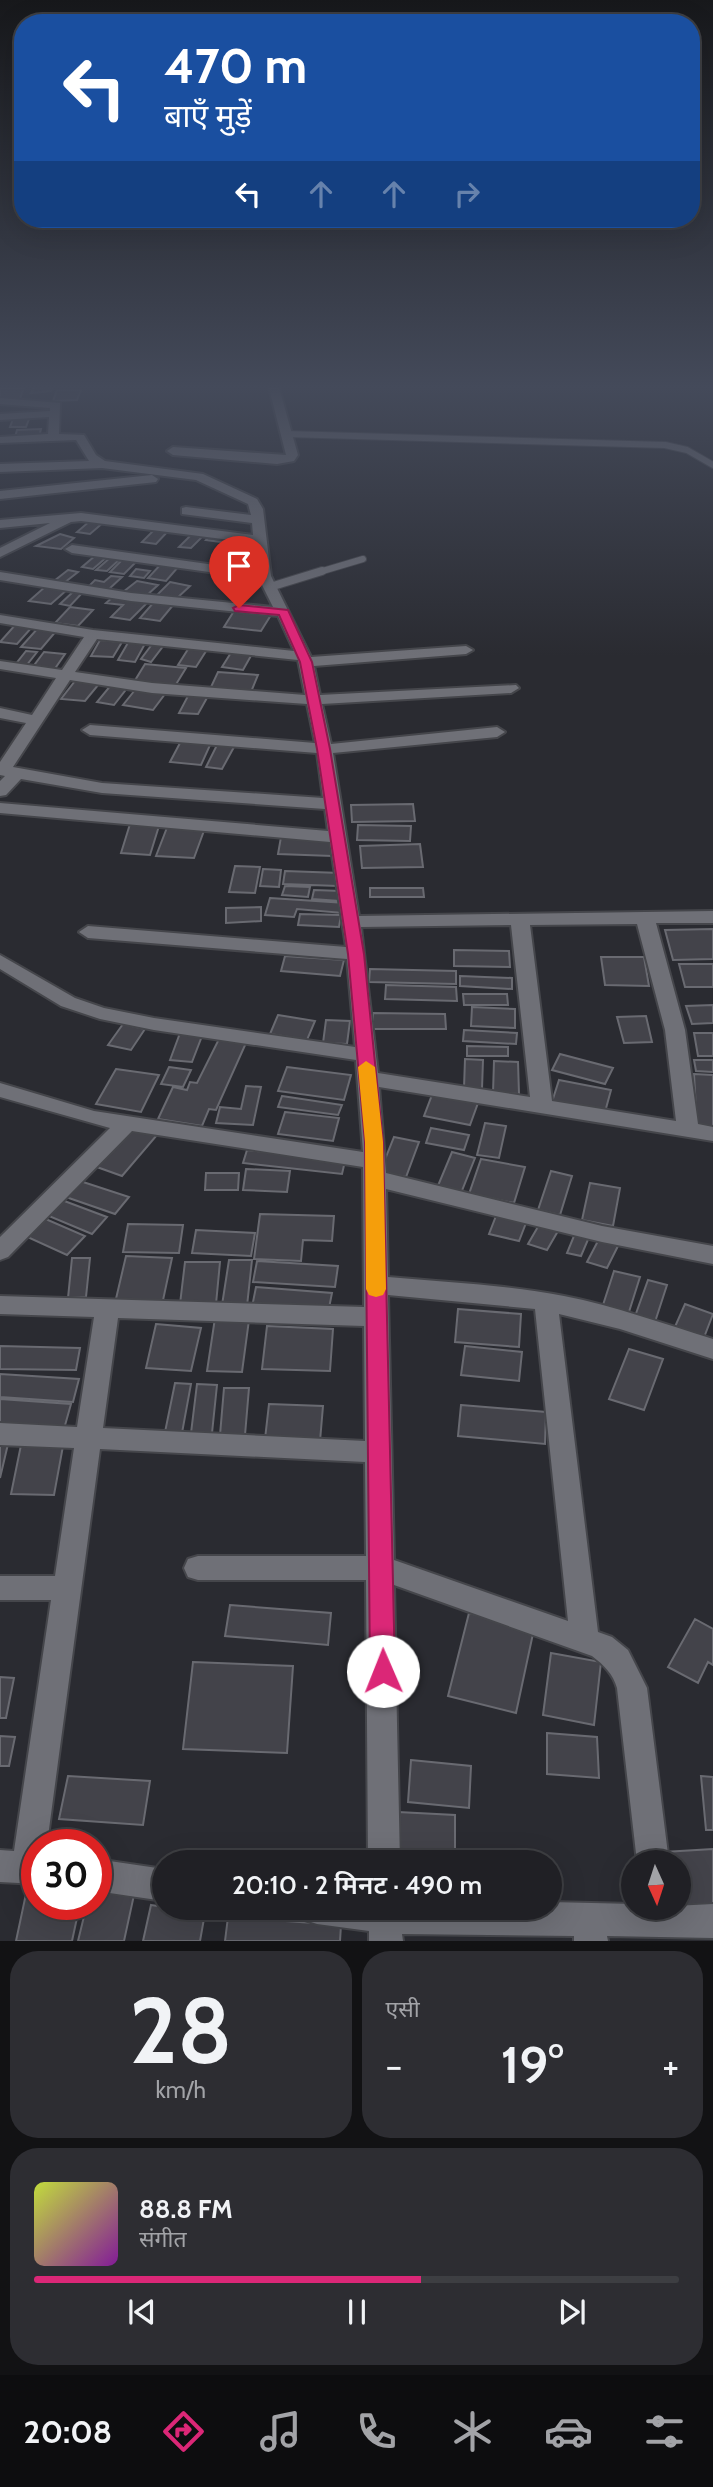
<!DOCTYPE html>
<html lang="hi">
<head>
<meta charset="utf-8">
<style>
	:root { --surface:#202025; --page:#2d2d32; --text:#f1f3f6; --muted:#a2a3a7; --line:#3d3e42; --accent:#db2777 }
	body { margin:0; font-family:Cabin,"Noto Sans Devanagari",sans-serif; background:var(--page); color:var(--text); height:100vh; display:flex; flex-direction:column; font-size:26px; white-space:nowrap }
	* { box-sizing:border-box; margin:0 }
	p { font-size:23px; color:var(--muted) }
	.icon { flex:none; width:38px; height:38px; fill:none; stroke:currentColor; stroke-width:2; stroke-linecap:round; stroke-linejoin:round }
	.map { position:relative; height:1941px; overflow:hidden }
	.drawer { display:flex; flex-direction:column; gap:10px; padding:10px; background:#121214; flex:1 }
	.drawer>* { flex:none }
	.hud { position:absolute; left:14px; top:14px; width:686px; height:214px; border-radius:28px; box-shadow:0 7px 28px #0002,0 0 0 2px var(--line); background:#1a4fa0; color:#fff; overflow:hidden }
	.needle { width:46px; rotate:177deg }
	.buttons { position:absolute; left:621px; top:1850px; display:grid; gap:14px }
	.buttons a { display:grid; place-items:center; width:70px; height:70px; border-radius:50%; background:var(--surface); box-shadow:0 7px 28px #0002,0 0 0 2px var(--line); font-size:35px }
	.speed { position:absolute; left:21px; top:1829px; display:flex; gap:14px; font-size:35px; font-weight:700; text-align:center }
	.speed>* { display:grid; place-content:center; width:91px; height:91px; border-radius:50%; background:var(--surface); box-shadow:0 7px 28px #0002,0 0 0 2px var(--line); line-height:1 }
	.speed .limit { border:10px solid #d22; background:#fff; color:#111 }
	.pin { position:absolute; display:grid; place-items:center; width:60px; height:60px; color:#fff; margin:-72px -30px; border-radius:50% 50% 50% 0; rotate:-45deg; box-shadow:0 0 7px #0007 }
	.pin .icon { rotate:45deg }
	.me { position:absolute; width:77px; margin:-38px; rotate:359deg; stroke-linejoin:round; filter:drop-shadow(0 0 5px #0008) }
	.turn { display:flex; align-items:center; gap:24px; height:147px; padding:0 35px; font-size:32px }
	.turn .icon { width:91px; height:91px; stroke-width:2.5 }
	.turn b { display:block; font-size:49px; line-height:60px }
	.lanes { display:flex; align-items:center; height:66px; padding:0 35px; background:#0003; justify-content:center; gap:35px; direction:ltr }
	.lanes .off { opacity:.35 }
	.big { font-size:52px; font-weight:600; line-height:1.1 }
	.drawer .card { flex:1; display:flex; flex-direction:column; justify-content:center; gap:10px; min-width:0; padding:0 24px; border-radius:28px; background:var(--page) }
	.drawer .dial { align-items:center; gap:0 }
	.dial b { font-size:91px; line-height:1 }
	.song { display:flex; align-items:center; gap:21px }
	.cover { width:84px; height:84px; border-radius:10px; background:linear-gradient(135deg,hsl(70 70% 55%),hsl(290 70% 35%)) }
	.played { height:7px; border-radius:4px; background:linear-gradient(90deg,var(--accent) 60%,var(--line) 60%) }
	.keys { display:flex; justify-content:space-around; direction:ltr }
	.heat { display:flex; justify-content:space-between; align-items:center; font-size:38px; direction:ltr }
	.drawer .tiles { flex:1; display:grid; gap:10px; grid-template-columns:1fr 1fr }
	.card:last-child { grid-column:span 2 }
	.trip { position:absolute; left:152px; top:1850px; width:410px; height:70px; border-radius:35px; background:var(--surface); box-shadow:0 7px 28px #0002,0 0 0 2px var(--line); font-weight:600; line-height:70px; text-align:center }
	.tab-bar { display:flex; height:112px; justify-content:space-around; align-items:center; background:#0d0d0f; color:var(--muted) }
	.tab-bar .icon { width:49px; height:49px }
	.tab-bar .on { color:var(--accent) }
	.tab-bar b { font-size:32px; color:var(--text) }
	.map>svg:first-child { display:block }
	.building { fill:#43434a; stroke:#696a71; stroke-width:2 }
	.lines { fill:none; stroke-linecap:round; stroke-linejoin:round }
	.service-far1-casing { stroke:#45464b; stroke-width:8 }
	.service-casing { stroke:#45464b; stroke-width:10 }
	.minor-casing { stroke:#45464b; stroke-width:4 }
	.service-far1 { stroke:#6f7077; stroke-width:6 }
	.service { stroke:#6f7077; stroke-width:8 }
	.minor { fill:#6f7077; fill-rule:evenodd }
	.route { fill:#db2777; stroke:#8e194d; stroke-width:2 }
	.slow { fill:#f59e0b }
</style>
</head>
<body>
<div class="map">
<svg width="713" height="1941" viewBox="0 0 713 1941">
	<rect width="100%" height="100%" fill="#2a2b31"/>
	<!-- building -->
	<path class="building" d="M36,385L54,386L51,391L31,393Z
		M0,389H23L20,399H0Z
		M57,390H81L77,400L53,401Z
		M13,419H29L26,427H10Z
		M41,429L39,437H15L17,430Z
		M91,520L104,522L90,534L77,532Z
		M155,529L169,530L156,544L142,542Z
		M193,533L204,535L191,548L179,547Z
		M60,534L74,538L61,549L36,546Z
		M211,535L240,539L235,544L206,540Z
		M96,555L108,556L93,569L82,567Z
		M111,557L121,558L107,571L96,570Z
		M123,559L137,561L124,574L110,572Z
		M161,564L179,566L166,581L148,578Z
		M136,569L150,571L144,578L130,576Z
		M68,570L78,572L64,583L54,581Z
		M111,576L122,577L108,590L88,587L95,580L104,582Z
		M137,581L158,585L145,597L123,592Z
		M170,582L190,586L175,600L155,597Z
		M46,586L68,589L51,604L29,601Z
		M75,590L84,591L70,606L60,604Z
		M113,597L148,602L130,620L111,617L123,605L106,603Z
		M154,602L174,604L160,621L140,618Z
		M70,607L93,610L78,626L55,623Z
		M234,611L271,615L261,631L224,627Z
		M16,624L33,626L17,644L0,642Z
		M38,628L57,630L41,649L21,647Z
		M100,640L122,642L113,657L91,656Z
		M129,641L146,642L135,662L118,660Z
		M153,643L164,645L151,662L141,659Z
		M190,646L208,648L196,667L178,665Z
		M26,651L37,652L26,666L15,665Z
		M232,651L252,654L243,670L222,667Z
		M44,652L65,654L54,670L32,668Z
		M145,664L186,668L175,686L134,682Z
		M218,672L258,675L251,692L210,689Z
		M75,681L99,684L85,701L61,699Z
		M111,685L128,687L114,705L97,702Z
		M135,690L165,694L153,710L123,705Z
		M189,694L208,696L198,714L179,713Z
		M181,741L211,743L201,765L170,762Z
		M217,745L234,747L222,769L206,767Z
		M413,804L415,821L352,822L351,805Z
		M130,824L159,826L150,855L121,853Z
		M168,825L205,828L194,858L156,856Z
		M358,825L411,826L410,841L357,840Z
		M281,837L334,839L332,856L278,854Z
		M420,844L423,867L362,868L360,846Z
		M235,866L260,867L255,893L229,892Z
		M263,869L281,870L279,887L260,886Z
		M285,871L340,873L338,886L283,884Z
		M285,886L310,887L308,897L282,895Z
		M370,888H423L424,897H370Z
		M314,890L341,891L340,901L312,899Z
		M270,898L346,903L343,913L297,909L294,917L265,915Z
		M261,907V921L226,923V908Z
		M300,914L341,915L339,927L298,925Z
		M713,929V959L673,960L665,930Z
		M454,950L509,951L510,967L454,966Z
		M285,956L344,960L340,976L281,971Z
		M601,957H644L649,986L605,985Z
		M679,964H713V987H685Z
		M370,969L456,971V984L369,982Z
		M460,976L512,978V989L460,986Z
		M386,985L456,987L457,1001L385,999Z
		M463,994H507L508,1005H464Z
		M713,1005V1023L692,1024L686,1006Z
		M472,1007L515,1009V1028L471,1026Z
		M373,1013L445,1014L446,1029H373Z
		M278,1015L315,1021L307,1040L270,1034Z
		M646,1016L652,1042L624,1043L617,1017Z
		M326,1020L350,1021L347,1044L323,1043Z
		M123,1024L145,1029L131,1050L108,1045Z
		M464,1030L517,1033L516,1044L463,1041Z
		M180,1033L202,1036L192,1062L170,1060Z
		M694,1033H713V1056H698Z
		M219,1039L246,1043L216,1110L209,1109L202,1126L158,1119L173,1087L187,1090L190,1082L197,1083Z
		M467,1046L508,1047V1056H467Z
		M560,1054L613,1068L605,1084L552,1070Z
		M465,1059L483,1060L482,1089L464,1088Z
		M694,1060H713V1072L696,1071Z
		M494,1061L518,1062L519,1094L493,1093Z
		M169,1067L191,1070L183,1087L161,1084Z
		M287,1067L351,1075L344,1100L278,1091Z
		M116,1069L159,1075L141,1112L96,1104Z
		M694,1074L713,1075V1128L697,1127Z
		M559,1080L611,1090L605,1112L552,1102Z
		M246,1086L261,1087L253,1125L216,1123L220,1107L241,1109Z
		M432,1095L478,1103L470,1125L424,1116Z
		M282,1096L342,1105L338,1115L278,1107Z
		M285,1112L339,1118L333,1141L278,1134Z
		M485,1123L506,1126L499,1158L477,1155Z
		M130,1126L157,1135L122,1176L94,1166Z
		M431,1128L469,1135L464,1150L426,1143Z
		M394,1137L419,1142L406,1177L380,1172Z
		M247,1150L345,1161L342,1174L243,1163Z
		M452,1152L475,1158L461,1193L437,1188Z
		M481,1159L525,1167L514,1203L469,1194Z
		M246,1169L290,1171L287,1192L243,1190Z
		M551,1171L572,1176L560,1215L538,1210Z
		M206,1173H239L238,1190H205Z
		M77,1180L129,1197L115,1214L63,1196Z
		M590,1183L620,1188L613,1226L582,1220Z
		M59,1199L107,1217L92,1234L44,1214Z
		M260,1214L334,1216L332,1241L303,1240L301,1261L254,1259Z
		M496,1216L526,1223L519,1241L489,1234Z
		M41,1217L85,1236L67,1255L23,1235Z
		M128,1224L183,1225L179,1253L123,1252Z
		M539,1225L558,1231L547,1250L528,1244Z
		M196,1230L255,1233L251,1256L192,1253Z
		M576,1231L590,1235L581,1256L567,1253Z
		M599,1239L618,1246L607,1268L587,1262Z
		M126,1256L172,1258L162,1305L115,1303Z
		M72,1258H90L86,1297L68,1298Z
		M229,1260H252L247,1306L222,1305Z
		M257,1261L338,1266L335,1287L253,1282Z
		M185,1262H220L216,1304H180Z
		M614,1271L640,1277L628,1315L602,1308Z
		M648,1280L667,1285L654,1325L634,1319Z
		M256,1287L332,1293L328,1313L252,1307Z
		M685,1304L713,1314L703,1340L674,1329Z
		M458,1309L521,1314L519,1347L455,1342Z
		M215,1318L249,1320L242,1372L207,1371Z
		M156,1324L201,1328L191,1371L146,1368Z
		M267,1326L333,1329L330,1371L262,1369Z
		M0,1346L80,1348L76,1370L0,1369Z
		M465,1346L522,1352L519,1381L461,1375Z
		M629,1349L663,1359L644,1410L609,1399Z
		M0,1374L79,1379L73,1402L0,1397Z
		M175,1383L191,1384L182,1433L165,1432Z
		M197,1384L217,1385L212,1433H191Z
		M224,1388H249L245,1435H220Z
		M0,1399L71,1404L64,1429L0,1424Z
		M269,1404L323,1406L320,1441L265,1439Z
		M461,1405L546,1412L545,1444L458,1436Z
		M0,1443L8,1444L0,1478Z
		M21,1445L63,1446L54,1495L11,1494Z
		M230,1605L331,1613L328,1645L225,1636Z
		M469,1613L534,1629L516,1713L448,1696Z
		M695,1619L713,1629V1665L708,1662L698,1683L668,1667Z
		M551,1653L601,1662L594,1725L543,1715Z
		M193,1662L293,1666L287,1753L183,1749Z
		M0,1677L14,1678L6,1718H0Z
		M547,1733L597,1737L599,1778L547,1774Z
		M0,1736L15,1737L9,1766H0Z
		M411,1760L471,1766L469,1808L408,1802Z
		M68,1776L150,1781L143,1825L59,1819Z
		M701,1776L713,1777V1830H706Z
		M398,1812L455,1815V1855L396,1851Z
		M713,1849V1906L679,1908V1862H666L664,1852Z
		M27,1889L37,1890V1904H80L72,1941H16Z
		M96,1891L134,1895L124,1941H78L87,1904H96Z
		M151,1905L205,1913L200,1941H143Z
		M228,1917L341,1925L340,1941H225Z"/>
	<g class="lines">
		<!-- service-far1 casing -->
		<g class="service-far1-casing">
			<path id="service-far1" d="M287,434L665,445L687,450L713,465
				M316,573L363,559"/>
		</g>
		<!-- service casing -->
		<g class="service-casing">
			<path id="service" d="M270,587L322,571"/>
		</g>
		<!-- minor casing -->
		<g class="minor-casing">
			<path id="minor" d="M268,384H278L298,455L294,461L277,464L173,455L167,451L173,447L286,455Z
				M0,398L60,403L59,434L84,435L96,455L105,461L203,474L257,499L263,509L271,576L311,657L466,646L473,650L466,654L314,666L320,695L516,685L519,688L511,693L322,704L331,744L497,727L505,732L497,737L333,753L359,916L713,911V923H656L685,1030L698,1124L713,1127V1141L379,1087L386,1173L602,1226L713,1246V1264L602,1242L386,1189L388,1277C446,1282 506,1285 564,1296C615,1306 664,1324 713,1339V1359L620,1329L559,1314L598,1632L612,1637L628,1650L647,1688L669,1862H637L617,1688C613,1674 604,1665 592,1656L394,1585L400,1862H368L366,1580H198L188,1577L184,1568L188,1559L198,1556H366L365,1462L100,1449L47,1844H37V1884L0,1882V1850L14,1851L51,1600H0V1576H55L74,1448L0,1445V1423L77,1427L94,1317L0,1314V1296L364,1307L363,1167L132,1131L8,1257L0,1260V1237L110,1128L0,1097V1083L94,1111L363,1152L356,1060L154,1030L100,1019L61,1006L0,969V955L75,998L104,1008L154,1018L355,1047L347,959L88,938L79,932L88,926L346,947L330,842L0,813V803L328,831L325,809L102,793L21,779L6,795L0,796V781L5,776L0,775V762L26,723L0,718V708L32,715L56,678L0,669V661L62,670L84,637L0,623V615L93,630L294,651L278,616L131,601L0,580V572L131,593L273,607L259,579L72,553L65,549L72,545L257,571L254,543L81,521L71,522L0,557V548L50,523L0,528V520L81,513L253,535L252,523L182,514V508L186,507L251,515L248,504L196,480L102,468L0,472V464L89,461L76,440L0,443V437L48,434L49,417L0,420V414L50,411V408L0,404ZM97,639L298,660L305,695L152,683L75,672ZM70,680L152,693L307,704L315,743L90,725L82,730L90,735L317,753L323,798L102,783L13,767ZM637,924L665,1030L676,1121L552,1101L530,925ZM511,925L530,1097L378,1073L361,927ZM388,1295L535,1309L568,1621L394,1560ZM118,1318L364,1326L365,1441L103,1428Z
				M152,475L158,479L156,482L0,499V491Z
				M96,1859L164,1869V1901L96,1891Z
				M550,1902L634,1904V1908L713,1904V1938L607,1936L608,1941H574V1936L402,1934L403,1941H369V1931L317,1924L305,1920L301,1908H550Z"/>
		</g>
		<!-- service-far1 -->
		<use href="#service-far1" class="service-far1"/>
		<!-- service -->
		<use href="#service" class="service"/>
		<!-- minor -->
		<use href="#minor" class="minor"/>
	</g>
	<!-- sky -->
	<linearGradient id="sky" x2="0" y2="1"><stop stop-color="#17181b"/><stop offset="0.59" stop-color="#444a5a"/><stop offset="1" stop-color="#444a5a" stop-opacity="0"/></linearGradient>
	<rect width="713" height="656" fill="url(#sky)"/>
	<!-- route -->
	<path class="route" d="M239,605L288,610L312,662L330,749L364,954L383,1142L395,1671L391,1679L383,1683L374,1679L370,1671L365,1142L348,954L317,749L300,662L279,615L235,611L233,608Z"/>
	<!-- slow -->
	<path class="slow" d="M366,1061L375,1067L383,1142L386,1289L383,1295L376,1297L369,1295L366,1289L365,1142L358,1067Z"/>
</svg>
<div class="buttons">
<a><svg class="needle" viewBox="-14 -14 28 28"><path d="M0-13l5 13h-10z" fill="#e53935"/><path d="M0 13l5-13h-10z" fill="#a2a3a7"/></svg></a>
</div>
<div class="speed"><div class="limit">30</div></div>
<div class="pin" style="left:239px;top:608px;background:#d93025"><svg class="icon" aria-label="arrive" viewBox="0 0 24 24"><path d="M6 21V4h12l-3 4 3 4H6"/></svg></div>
<svg class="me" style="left:383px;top:1671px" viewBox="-20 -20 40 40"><circle r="19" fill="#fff"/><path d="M0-13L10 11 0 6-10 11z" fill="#db2777"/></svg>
<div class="trip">20:10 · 2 मिनट · 490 m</div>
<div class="hud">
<div class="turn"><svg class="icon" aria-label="left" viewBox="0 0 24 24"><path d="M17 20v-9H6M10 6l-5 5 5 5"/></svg><div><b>470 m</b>बाएँ मुड़ें</div></div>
<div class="lanes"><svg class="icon" aria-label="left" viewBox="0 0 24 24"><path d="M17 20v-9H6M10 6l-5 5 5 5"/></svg><svg class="icon off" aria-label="ahead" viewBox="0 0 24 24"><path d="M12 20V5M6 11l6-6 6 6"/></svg><svg class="icon off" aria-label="ahead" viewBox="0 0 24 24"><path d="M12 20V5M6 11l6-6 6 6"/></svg><svg class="icon off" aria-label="right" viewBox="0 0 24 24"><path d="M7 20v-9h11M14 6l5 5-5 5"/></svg></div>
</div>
</div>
<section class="drawer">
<div class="tiles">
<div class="card dial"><b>28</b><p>km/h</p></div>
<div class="card"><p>एसी</p>
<div class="heat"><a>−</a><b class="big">19°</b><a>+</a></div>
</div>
<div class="card">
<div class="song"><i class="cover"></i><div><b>88.8 FM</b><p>संगीत</p></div></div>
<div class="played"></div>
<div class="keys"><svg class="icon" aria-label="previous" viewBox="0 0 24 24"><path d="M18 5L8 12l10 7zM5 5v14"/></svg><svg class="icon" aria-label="pause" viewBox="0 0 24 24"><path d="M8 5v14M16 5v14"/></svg><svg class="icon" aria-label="next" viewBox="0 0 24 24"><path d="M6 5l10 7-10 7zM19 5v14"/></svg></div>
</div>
</div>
</section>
<nav class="tab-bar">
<b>20:08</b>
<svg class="icon on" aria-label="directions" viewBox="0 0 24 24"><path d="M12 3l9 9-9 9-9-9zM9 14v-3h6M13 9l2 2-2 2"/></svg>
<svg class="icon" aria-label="music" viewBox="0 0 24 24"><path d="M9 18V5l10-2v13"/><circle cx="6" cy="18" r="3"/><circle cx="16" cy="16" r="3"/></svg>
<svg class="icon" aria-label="phone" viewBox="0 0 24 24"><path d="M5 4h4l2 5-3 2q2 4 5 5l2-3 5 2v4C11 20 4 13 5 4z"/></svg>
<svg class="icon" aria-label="climate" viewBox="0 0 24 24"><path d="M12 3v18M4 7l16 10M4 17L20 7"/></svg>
<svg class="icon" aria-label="car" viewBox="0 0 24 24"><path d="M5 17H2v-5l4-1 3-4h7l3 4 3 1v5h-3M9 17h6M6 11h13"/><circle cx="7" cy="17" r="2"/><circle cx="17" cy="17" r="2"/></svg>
<svg class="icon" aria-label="filters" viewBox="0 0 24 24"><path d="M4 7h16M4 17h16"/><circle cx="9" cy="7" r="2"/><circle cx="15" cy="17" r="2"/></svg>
</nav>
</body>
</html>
